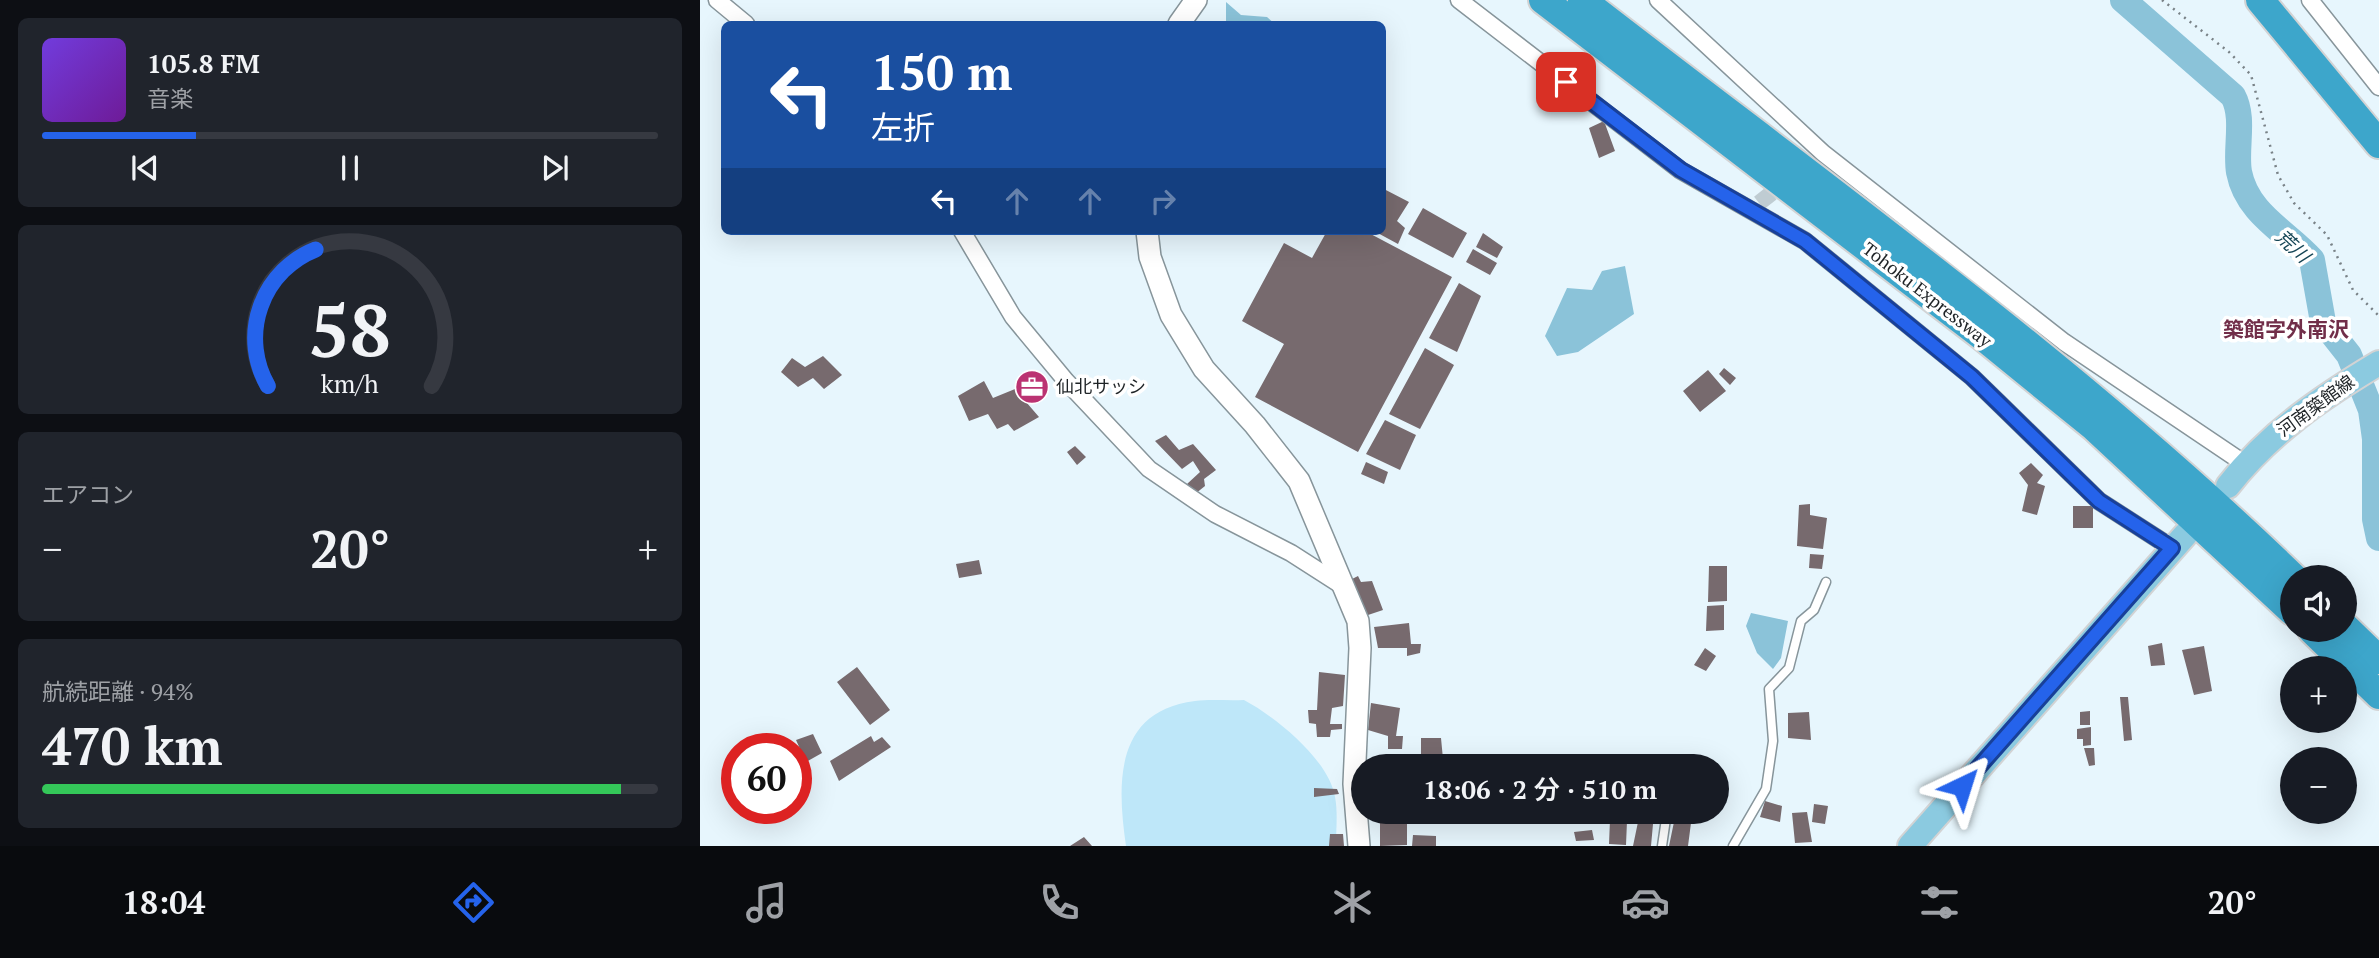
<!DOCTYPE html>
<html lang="ja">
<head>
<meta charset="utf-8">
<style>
	:root { --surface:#171b24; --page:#20242c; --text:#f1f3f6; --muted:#9ea1a6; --line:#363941; --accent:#2563eb }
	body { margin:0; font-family:"PT Serif","Noto Sans JP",serif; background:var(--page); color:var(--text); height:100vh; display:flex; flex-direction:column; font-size:26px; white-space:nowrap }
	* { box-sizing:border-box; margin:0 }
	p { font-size:23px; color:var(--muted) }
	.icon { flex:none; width:38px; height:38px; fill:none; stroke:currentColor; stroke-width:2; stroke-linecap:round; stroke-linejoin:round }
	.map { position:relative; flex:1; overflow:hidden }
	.drawer { display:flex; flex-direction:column; gap:18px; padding:18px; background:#0d0f14; width:700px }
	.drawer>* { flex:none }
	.top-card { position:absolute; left:21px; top:21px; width:665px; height:214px; border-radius:10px; box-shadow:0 7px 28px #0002; background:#1a4fa0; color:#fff; overflow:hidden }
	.buttons { position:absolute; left:1580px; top:565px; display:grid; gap:14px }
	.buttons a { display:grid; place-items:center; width:77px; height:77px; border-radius:50%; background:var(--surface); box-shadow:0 7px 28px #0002; font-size:35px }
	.speed { position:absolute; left:21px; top:733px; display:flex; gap:14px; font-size:35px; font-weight:700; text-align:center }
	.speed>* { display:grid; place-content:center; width:91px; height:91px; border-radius:50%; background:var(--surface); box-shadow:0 7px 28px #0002; line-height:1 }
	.speed .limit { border:10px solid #d22; background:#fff; color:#111 }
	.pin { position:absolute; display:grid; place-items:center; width:60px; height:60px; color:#fff; margin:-30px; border-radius:14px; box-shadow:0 4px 10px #0006 }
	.me { position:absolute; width:77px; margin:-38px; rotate:41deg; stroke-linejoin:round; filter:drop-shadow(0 0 5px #0008) }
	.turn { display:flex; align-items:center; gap:24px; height:147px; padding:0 35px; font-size:32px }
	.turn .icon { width:91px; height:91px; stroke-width:2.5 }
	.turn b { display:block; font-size:49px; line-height:60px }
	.lanes { display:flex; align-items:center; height:66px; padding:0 35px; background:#0003; justify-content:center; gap:35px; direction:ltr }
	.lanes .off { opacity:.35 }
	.big { font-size:52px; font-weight:600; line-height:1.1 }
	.drawer .tile { flex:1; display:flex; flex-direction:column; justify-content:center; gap:10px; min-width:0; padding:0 24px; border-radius:10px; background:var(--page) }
	.drawer .dial { align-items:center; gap:0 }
	.dial svg { height:182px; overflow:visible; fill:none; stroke:var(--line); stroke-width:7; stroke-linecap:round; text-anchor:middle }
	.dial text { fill:var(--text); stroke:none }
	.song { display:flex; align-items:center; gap:21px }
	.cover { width:84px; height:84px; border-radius:10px; background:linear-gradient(135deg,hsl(260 70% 55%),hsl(280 70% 35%)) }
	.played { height:7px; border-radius:4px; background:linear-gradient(90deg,var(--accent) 25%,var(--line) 25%) }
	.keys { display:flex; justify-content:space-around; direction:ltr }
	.heat { display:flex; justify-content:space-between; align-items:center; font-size:38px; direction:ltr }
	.charge { height:10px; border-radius:5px; background:linear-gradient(90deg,#34c759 94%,var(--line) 0) }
	.trip { position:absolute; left:651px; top:754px; width:378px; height:70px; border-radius:35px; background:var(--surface); box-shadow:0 7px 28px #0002; font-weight:600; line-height:70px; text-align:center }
	.tab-bar { display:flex; height:112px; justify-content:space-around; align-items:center; background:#090b0e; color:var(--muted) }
	.tab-bar .icon { width:49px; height:49px }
	.tab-bar .current { color:var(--accent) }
	.tab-bar b { font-size:32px; color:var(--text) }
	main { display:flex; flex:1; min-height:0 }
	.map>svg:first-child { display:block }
	.green { fill:#bee7f9 }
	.water { fill:#8bc3d9 }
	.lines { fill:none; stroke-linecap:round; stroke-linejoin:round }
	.river { stroke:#8bc3d9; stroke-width:26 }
	.building { fill:#776a6e }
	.street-tunnel { stroke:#bfccd2; stroke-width:16; stroke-dasharray:16 8; stroke-linecap:butt }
	.lane-casing { stroke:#87959b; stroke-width:11 }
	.street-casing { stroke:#87959b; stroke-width:19 }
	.secondary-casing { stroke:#87959b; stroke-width:24 }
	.primary-casing { stroke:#d2d3d4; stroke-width:28 }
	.highway-casing { stroke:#d2d3d4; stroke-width:32 }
	.path { stroke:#798287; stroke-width:2.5; stroke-dasharray:2 5; stroke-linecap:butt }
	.lane { stroke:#fff; stroke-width:8 }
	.street { stroke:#fff; stroke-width:16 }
	.secondary { stroke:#fff; stroke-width:21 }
	.primary { stroke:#8bcae0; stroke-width:24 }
	.highway { stroke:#3da6cb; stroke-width:28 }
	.route-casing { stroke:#184099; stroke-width:18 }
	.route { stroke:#2563eb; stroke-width:12 }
	.labels { text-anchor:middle; stroke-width:7; stroke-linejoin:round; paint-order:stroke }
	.street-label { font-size:18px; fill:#1e2326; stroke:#fff }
	.poi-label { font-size:18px; fill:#1e2326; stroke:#fff; text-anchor:start }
	.water-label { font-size:19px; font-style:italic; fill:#164656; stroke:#fff }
	.quarter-label { font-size:21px; font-weight:bold; fill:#712e49; stroke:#fff }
</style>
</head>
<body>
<main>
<section class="drawer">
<div class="tile">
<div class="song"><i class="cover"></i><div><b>105.8 FM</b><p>音楽</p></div></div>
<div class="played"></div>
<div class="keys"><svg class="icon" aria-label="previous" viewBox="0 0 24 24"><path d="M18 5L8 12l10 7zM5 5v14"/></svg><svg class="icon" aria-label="pause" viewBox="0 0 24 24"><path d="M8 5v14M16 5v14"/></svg><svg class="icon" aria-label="next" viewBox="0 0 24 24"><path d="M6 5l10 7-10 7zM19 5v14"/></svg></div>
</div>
<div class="tile dial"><svg viewBox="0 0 100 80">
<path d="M14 69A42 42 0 1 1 86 69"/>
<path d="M14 69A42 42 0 0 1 35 9" stroke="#2563eb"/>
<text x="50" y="56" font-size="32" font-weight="700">58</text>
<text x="50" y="72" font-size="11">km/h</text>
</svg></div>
<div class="tile"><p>エアコン</p>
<div class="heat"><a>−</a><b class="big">20°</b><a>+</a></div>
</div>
<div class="tile"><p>航続距離 · 94%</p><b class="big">470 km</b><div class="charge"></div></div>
</section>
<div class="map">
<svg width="1679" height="846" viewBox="0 0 1679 846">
	<rect width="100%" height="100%" fill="#e7f6fd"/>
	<!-- green -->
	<path class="green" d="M544,700C576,717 629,760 635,797C638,812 636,830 636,846H426C417,784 414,711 495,701C511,699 528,701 544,700Z"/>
	<!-- water -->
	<path class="water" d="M526,2L541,15L567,17L575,24H526Z
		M925,266L934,314L878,352L857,356L845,336L867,288L892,290L902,271Z
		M1051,613L1088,621L1081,658L1073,669L1057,653L1046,626Z"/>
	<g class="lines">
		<!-- river -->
		<path class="river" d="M1423,0L1533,96C1545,118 1535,148 1539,172C1547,214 1587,232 1612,260L1623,322L1649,355L1671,410L1675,439V519L1679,538"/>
	</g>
	<!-- building -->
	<path class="building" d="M904,121L915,151L899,158L889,128Z
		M682,188L709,202L697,221L705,228L698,244L674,231H682Z
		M723,208L767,233L753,258L708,234Z
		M627,231H665L752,277L658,452L555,397L584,344L542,321L584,243L612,258Z
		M783,233L803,247L797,258L776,247Z
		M773,249L797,263L790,275L766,262Z
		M759,283L781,296L757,352L729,338Z
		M725,348L754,365L720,429L689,414Z
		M123,356L142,375L124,389L113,378L98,387L81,372L92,358L105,367Z
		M1024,368L1036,378L1030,385L1019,374Z
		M1008,370L1026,391L1000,412L983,391Z
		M284,381L293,398L315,389L339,417L314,431L308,424L297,429L288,414L269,421L258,396Z
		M685,420L716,435L700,470L666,454Z
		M466,435L479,450L493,444L516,470L504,479L505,486L495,494L487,484L500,472L493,461L482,469L455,441Z
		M375,446L386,457L377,465L367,452Z
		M666,462L688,472L684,484L661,474Z
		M1331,463L1343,475L1337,483L1345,486L1337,515L1322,511L1328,485L1319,473Z
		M1110,504V515L1127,518L1123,549L1097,546L1099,505Z
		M1373,506H1393V528H1373Z
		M1110,554L1124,555L1122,569L1109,568Z
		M279,560L282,574L259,578L256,564Z
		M1009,566H1027V601L1008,602Z
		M658,576L661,582L672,581L683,610L665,616L648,581Z
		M1024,605V630L1006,631L1007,606Z
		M709,623L711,644H721L720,653L707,656V648H678L674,627Z
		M1462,643L1465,665L1451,666L1448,646Z
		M1504,646L1512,691L1494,695L1482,650Z
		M1005,648L1016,656L1006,671L994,665Z
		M157,667L190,710L170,725L137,682Z
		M619,672L645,675L643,706L632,708L630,724H642V729L631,730L630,737H617L616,724L609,723L608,710H617Z
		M1420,697H1428L1432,740L1424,741Z
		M671,703L700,708L696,736H703L702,749H688V736L668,730Z
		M1390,711V725H1380V712Z
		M1109,712L1111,740L1088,738V713Z
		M1391,727V745L1383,746V739H1377V729Z
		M113,734L122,753L106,762L96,740Z
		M171,736L174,742L182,737L191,747L139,781L130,761Z
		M721,738H741L743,759H752L753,766L721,765Z
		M1384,748H1394L1395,765L1389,766Z
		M950,755L968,757V766H948Z
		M981,757L997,758L996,766H980Z
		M614,788L637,789L639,794L614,797Z
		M1065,801L1082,806L1080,822L1060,817Z
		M1114,804L1128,806L1125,824L1112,822Z
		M680,812L707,813V845L680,846Z
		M942,812H956L955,819L941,818Z
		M1107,812L1112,842L1095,843L1092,813Z
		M910,820L927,821L926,845L909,844Z
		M938,822L953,824L951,846H933Z
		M974,822L991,823L988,846H969Z
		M892,830L894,840L876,841L874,832Z
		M630,834H643L644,846H629Z
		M713,835L736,836V846H712Z
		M384,837L392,846H370Z"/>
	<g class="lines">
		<!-- street-tunnel -->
		<path class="street-tunnel" d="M1059,203L1115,159"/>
		<!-- lane casing -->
		<g class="lane-casing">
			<path id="lane" d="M962,846L967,812
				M1033,846L1066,789L1073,741L1069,689L1089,668L1101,621L1114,610L1126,582"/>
		</g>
		<!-- street casing -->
		<g class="street-casing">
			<path id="street" d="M17,0L46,24
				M759,0L980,170L1105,241L1272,377L1399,501L1472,548
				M958,0L1123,153L1364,342L1545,464
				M1610,0L1679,87
				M262,231L313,317L366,381L449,469L515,514L591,553L644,587"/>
		</g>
		<!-- secondary casing -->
		<g class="secondary-casing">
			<path id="secondary" d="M479,24L496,0
				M447,231L450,257L471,315L504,369L555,425L599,481L658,621L660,648L654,784L659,846"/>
		</g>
		<!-- primary casing -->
		<g class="primary-casing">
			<path id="primary" d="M1528,486C1569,433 1622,397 1679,363
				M1210,846L1486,534"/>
		</g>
		<!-- highway casing -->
		<g class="highway-casing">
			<path id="highway" d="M843,0L1282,336L1394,427L1592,611
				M882,0C1124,188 1373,364 1594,578
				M1560,0L1679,144
				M1645,627L1679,660
				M1612,630L1679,695"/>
		</g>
		<!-- path -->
		<path class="path" d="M1462,0L1529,52L1551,75L1578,175L1594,203L1627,235L1653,290L1679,316"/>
		<!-- lane -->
		<use href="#lane" class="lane"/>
		<!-- street -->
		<use href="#street" class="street"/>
		<!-- secondary -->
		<use href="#secondary" class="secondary"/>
		<!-- primary -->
		<use href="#primary" class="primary"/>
		<!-- highway -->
		<use href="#highway" class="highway"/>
	</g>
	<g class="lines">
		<!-- route casing -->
		<g class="route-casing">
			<path id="route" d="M866,82L981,170L1105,241L1272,377L1399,501L1472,548L1262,786"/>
		</g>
		<!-- route -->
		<use href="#route" class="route"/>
	</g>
	<!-- icons -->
	<defs>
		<g id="office-disc" transform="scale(1.75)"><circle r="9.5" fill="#bb3372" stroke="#fff"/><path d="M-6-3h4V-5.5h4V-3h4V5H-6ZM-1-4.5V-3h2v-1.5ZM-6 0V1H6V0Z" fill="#fff"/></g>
	</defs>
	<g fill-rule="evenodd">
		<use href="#office-disc" x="332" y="387"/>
	</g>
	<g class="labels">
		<!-- street labels -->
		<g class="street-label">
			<text transform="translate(1227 295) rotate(38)" y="6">Tohoku Expressway</text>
			<text transform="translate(1616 406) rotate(-36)" y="6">河南築館線</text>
		</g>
		<!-- poi labels -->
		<g class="poi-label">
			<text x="356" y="393">仙北サッシ</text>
		</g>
		<!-- water labels -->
		<g class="water-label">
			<text transform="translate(1593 246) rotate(43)" y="7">荒川</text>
		</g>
		<!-- quarter labels -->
		<g class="quarter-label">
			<text x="1586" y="337">築館字外南沢</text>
		</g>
	</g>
</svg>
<div class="buttons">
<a><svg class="icon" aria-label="sound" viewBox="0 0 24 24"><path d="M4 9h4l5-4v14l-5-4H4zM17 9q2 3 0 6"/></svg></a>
<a>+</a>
<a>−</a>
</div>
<div class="speed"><div class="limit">60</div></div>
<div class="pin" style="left:866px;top:82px;background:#d93025"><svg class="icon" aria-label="arrive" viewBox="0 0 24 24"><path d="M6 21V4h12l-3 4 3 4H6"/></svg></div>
<svg class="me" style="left:1262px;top:786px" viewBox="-20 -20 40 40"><path d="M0-17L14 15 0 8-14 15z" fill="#2563eb" stroke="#fff" stroke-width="4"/></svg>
<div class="trip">18:06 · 2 分 · 510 m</div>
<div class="top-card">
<div class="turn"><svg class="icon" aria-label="left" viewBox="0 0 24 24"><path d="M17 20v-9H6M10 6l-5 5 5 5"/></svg><div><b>150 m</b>左折</div></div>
<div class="lanes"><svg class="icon" aria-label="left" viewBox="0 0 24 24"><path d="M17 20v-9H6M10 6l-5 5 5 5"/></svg><svg class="icon off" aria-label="ahead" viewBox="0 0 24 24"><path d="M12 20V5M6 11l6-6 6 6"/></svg><svg class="icon off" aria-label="ahead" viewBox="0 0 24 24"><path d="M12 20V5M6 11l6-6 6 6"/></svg><svg class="icon off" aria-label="right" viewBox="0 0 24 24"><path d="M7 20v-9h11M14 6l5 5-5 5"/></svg></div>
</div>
</div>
</main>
<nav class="tab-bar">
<b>18:04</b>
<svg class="icon current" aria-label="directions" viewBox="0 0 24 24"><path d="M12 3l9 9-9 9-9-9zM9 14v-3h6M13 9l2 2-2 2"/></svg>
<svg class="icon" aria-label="music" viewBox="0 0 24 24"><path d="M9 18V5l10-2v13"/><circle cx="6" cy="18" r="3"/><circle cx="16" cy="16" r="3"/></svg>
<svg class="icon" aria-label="phone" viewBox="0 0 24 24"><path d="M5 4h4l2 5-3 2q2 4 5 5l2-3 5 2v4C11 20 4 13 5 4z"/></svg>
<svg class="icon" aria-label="climate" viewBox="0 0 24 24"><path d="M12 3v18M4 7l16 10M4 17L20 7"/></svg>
<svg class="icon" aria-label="car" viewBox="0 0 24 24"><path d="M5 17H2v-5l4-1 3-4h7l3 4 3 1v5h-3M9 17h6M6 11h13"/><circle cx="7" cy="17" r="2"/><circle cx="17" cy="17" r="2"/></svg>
<svg class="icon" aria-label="filters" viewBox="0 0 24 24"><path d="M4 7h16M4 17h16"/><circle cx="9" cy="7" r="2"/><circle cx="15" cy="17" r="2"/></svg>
<b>20°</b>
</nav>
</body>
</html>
